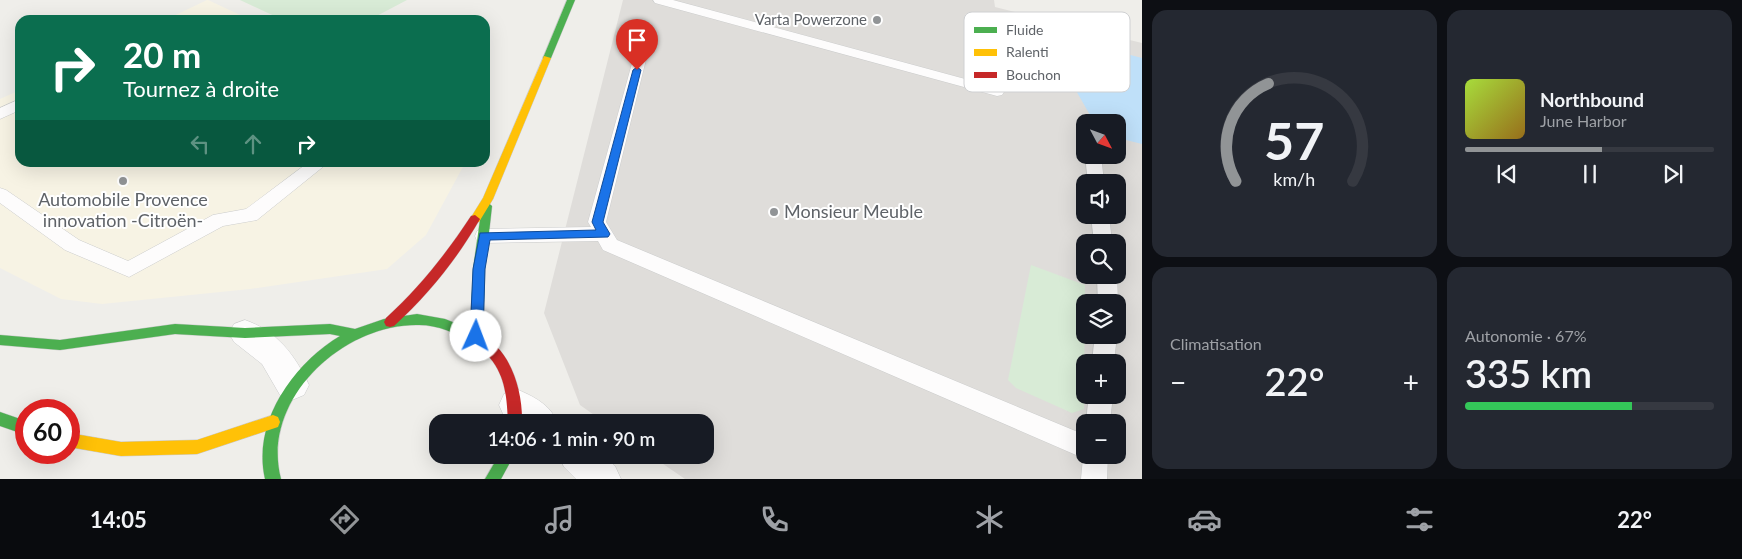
<!DOCTYPE html>
<html lang="fr">
<head>
<meta charset="utf-8">
<style>
	:root { --surface:#171b24; --page:#242831; --text:#f1f3f6; --muted:#9ea1a6; --line:#363941; --accent:#919496 }
	body { margin:0; font-family:Lato,sans-serif; background:var(--page); color:var(--text); height:100vh; display:flex; flex-direction:column; font-size:19px; white-space:nowrap }
	* { box-sizing:border-box; margin:0 }
	p { font-size:16px; color:var(--muted) }
	.icon { flex:none; width:28px; height:28px; fill:none; stroke:currentColor; stroke-width:2; stroke-linecap:round; stroke-linejoin:round }
	.map { position:relative; flex:1; overflow:hidden }
	.panel { display:flex; flex-direction:column; gap:10px; padding:10px; background:#0d0f14; width:600px }
	.panel>* { flex:none }
	.hud { position:absolute; left:15px; top:15px; width:475px; height:152px; border-radius:15px; box-shadow:0 5px 20px #0002; background:#0b6e4f; color:#fff; overflow:hidden }
	.needle { width:32px; rotate:131deg }
	.buttons { position:absolute; left:1076px; top:114px; display:grid; gap:10px }
	.buttons a { display:grid; place-items:center; width:50px; height:50px; border-radius:10px; background:var(--surface); box-shadow:0 5px 20px #0002; font-size:25px }
	.speed { position:absolute; left:15px; top:399px; display:flex; gap:10px; font-size:25px; font-weight:700; text-align:center }
	.speed>* { display:grid; place-content:center; width:65px; height:65px; border-radius:50%; background:var(--surface); box-shadow:0 5px 20px #0002; line-height:1 }
	.speed .limit { border:8px solid #d22; background:#fff; color:#111 }
	.pin { position:absolute; display:grid; place-items:center; width:42px; height:42px; color:#fff; margin:-51px -21px; border-radius:50% 50% 50% 0; rotate:-45deg; box-shadow:0 0 5px #0007 }
	.pin .icon { rotate:45deg }
	.me { position:absolute; width:55px; margin:-28px; rotate:2deg; stroke-linejoin:round; filter:drop-shadow(0 0 4px #0008) }
	.turn { display:flex; align-items:center; gap:18px; height:105px; padding:0 25px; font-size:22px }
	.turn .icon { width:65px; height:65px; stroke-width:2.5 }
	.turn b { display:block; font-size:35px; line-height:42px }
	.lanes { display:flex; align-items:center; height:48px; padding:0 25px; background:#0003; justify-content:center; gap:25px; direction:ltr }
	.lanes .off { opacity:.35 }
	.big { font-size:38px; font-weight:600; line-height:1.1 }
	.panel .card { flex:1; display:flex; flex-direction:column; justify-content:center; gap:8px; min-width:0; padding:0 18px; border-radius:15px; background:var(--page) }
	.panel .dial { align-items:center; gap:0 }
	.dial svg { height:130px; overflow:visible; fill:none; stroke:var(--line); stroke-width:7; stroke-linecap:round; text-anchor:middle }
	.dial text { fill:var(--text); stroke:none }
	.song { display:flex; align-items:center; gap:15px }
	.cover { width:60px; height:60px; border-radius:8px; background:linear-gradient(135deg,hsl(80 70% 55%),hsl(40 70% 35%)) }
	.played { height:5px; border-radius:2px; background:linear-gradient(90deg,var(--accent) 55%,var(--line) 55%) }
	.keys { display:flex; justify-content:space-around; direction:ltr }
	.heat { display:flex; justify-content:space-between; align-items:center; font-size:28px; direction:ltr }
	.charge { height:8px; border-radius:4px; background:linear-gradient(90deg,#34c759 67%,var(--line) 0) }
	.panel .tiles { flex:1; display:grid; gap:10px; grid-template-columns:repeat(2,1fr) }
	.trip { position:absolute; left:429px; top:414px; width:285px; height:50px; border-radius:15px; background:var(--surface); box-shadow:0 5px 20px #0002; font-weight:600; line-height:50px; text-align:center }
	.dock { display:flex; height:80px; justify-content:space-around; align-items:center; background:#090b0e; color:var(--muted) }
	.dock .icon { width:35px; height:35px }
	.dock .current { color:var(--accent) }
	.dock b { font-size:22px; color:var(--text) }
	main { display:flex; flex:1; min-height:0 }
	.map>svg:first-child { display:block }
	.commercial { fill:#f7f3e4 }
	.industrial { fill:#dfddda; fill-rule:evenodd }
	.green { fill:#d8ebd6 }
	.water { fill:#bfe0f9 }
	.lines { fill:none; stroke-linecap:round; stroke-linejoin:round }
	.lane-casing { stroke:#cbcccc; stroke-width:1 }
	.street-casing { stroke:#cbcccc; stroke-width:1 }
	.fast-casing { stroke:#cacacb; stroke-width:1 }
	.slow-casing { stroke:#cacacb; stroke-width:1 }
	.jam-casing { stroke:#cacacb; stroke-width:1 }
	.lane { fill:#fdfcfc; fill-rule:evenodd }
	.street { fill:#fdfcfc; fill-rule:evenodd }
	.fast { fill:#4caf50; fill-rule:evenodd }
	.slow { fill:#ffc107; fill-rule:evenodd }
	.jam { fill:#c62828; fill-rule:evenodd }
	.route { fill:#1a73e8; stroke:#114b97 }
	.poi-dot { fill:#919496; stroke:#fff; stroke-width:2 }
	.labels { text-anchor:middle; stroke-width:4; stroke-linejoin:round; paint-order:stroke }
	.far-poi-label { font-size:15px; fill:#5f6368; stroke:#fff; text-anchor:end }
	.poi-label { font-size:18px; fill:#5f6368; stroke:#fff }
	.key { fill:#fff; stroke:#cfd0d2; stroke-width:1 }
	.key-label { font-size:14px; fill:#5f6368 }
</style>
</head>
<body>
<main>
<div class="map">
<svg width="1142" height="479" viewBox="0 0 1142 479">
	<rect width="100%" height="100%" fill="#efeeea"/>
	<!-- commercial -->
	<path class="commercial" d="M207,0H208L251,20H165Z
		M20,90V162L465,163L426,235L387,269L250,289L102,304L61,299L0,268V99Z"/>
	<!-- industrial -->
	<path class="industrial" d="M623,0H994L995,7L1142,43V479H685L650,455H705V422H604L580,405L544,313ZM1085,122H1118V155H1085ZM1085,182H1118V215H1085ZM1085,242H1118V275H1085ZM1085,302H1118V335H1085ZM1085,362H1118V395H1085ZM1085,422H1118V455H1085Z"/>
	<!-- green -->
	<path class="green" d="M240,0H407L369,20H283Z
		M1031,265L1085,285L1084,409L1072,413L1016,388L1008,380Z"/>
	<!-- water -->
	<path class="water" d="M1057,36L1142,58V144L1118,138V122H1094L1047,40Z"/>
	<g class="lines">
		<!-- lane casing -->
		<g class="lane-casing">
			<path id="lane" d="M653,0H673L991,86L1008,29L1014,25L1020,29L1004,92L1002,95L997,96L655,3Z
				M647,27L653,31L606,222L617,240L1085,435V455H1108L1107,479H1081L1083,458L603,250L598,241L484,243L477,241L475,236L477,231L484,229L591,227L588,222L641,31Z
				M20,99V110L0,119V108Z
				M1085,155H1101L1104,182H1088Z
				M309,162H329L257,220L223,226L129,277L65,250L0,203V188L6,190L79,240L128,261L213,215L246,209Z
				M1091,215H1109L1112,242H1094Z
				M1097,275H1117L1118,302V303L1098,302Z
				M1095,335H1117L1114,362H1092Z
				M1089,395H1113L1110,422H1086Z"/>
		</g>
		<!-- street casing -->
		<g class="street-casing">
			<path id="street" d="M245,320C277,331 295,355 309,385L304,395L292,400L280,395L262,364L234,342L229,333L234,324Z
				M516,389C533,396 551,405 557,422H513L504,416L499,405L504,394Z
				M559,455H603L615,466L621,479H576L564,467Z"/>
		</g>
		<!-- fast casing -->
		<g class="fast-casing">
			<path id="fast" d="M567,0H575L551,58L544,60L543,58Z
				M487,202L492,206L485,269L483,339L482,343L477,344L472,343C456,333 438,325 419,325C343,323 260,400 281,479H265C252,422 293,364 340,336L330,334L245,338L175,334L60,350L0,345V335L60,340L175,324L245,328L330,324L355,329L384,319L417,314L445,319L470,329L473,269L482,206Z
				M0,412L26,421V435L0,426Z
				M499,455H514L501,479H485Z"/>
		</g>
		<!-- slow casing -->
		<g class="slow-casing">
			<path id="slow" d="M544,56L551,58L493,199L479,222H471L470,219L483,198Z
				M273,415L278,417L280,422L278,427L197,454L121,456L69,447V433L121,442L197,440Z"/>
		</g>
		<!-- jam casing -->
		<g class="jam-casing">
			<path id="jam" d="M475,215L480,219C457,259 429,294 394,326L390,327L386,326L384,322L386,318C419,288 446,254 471,216Z
				M477,334C510,345 523,391 522,422H508C507,400 506,377 490,358C484,352 474,347 471,339L472,335Z"/>
		</g>
		<!-- lane -->
		<use href="#lane" class="lane"/>
		<!-- street -->
		<use href="#street" class="street"/>
		<!-- fast -->
		<use href="#fast" class="fast"/>
		<!-- slow -->
		<use href="#slow" class="slow"/>
		<!-- jam -->
		<use href="#jam" class="jam"/>
	</g>
	<!-- route -->
	<path class="route" d="M637,67L641,70L603,222L610,234L608,237L490,240L485,269L483,336L481,340L476,342L472,340L470,336L473,269L480,233L596,230L592,222L633,70Z"/>
	<!-- markers -->
	<g class="poi-dot">
		<circle cx="877" cy="20" r="5"/>
		<circle cx="123" cy="181" r="5"/>
		<circle cx="774" cy="212" r="5"/>
	</g>
	<g class="labels">
		<!-- far-poi labels -->
		<g class="far-poi-label">
			<text x="867" y="25">Varta Powerzone</text>
		</g>
		<!-- poi labels -->
		<g class="poi-label">
			<text x="123" y="206">Automobile Provence<tspan x="123" dy="21">innovation -Citroën-</tspan></text>
			<text x="784" y="218" text-anchor="start">Monsieur Meuble</text>
		</g>
	</g>
	<!-- legend -->
	<rect x="964" y="12" width="166" height="80" rx="8" class="key"/>
	<rect x="974" y="27" width="23" height="6" fill="#4caf50"/>
	<rect x="974" y="49" width="23" height="7" fill="#ffc107"/>
	<rect x="974" y="72" width="23" height="6" fill="#c62828"/>
	<g class="key-label">
		<text x="1006" y="35">Fluide</text>
		<text x="1006" y="57">Ralenti</text>
		<text x="1006" y="80">Bouchon</text>
	</g>
</svg>
<div class="buttons">
<a><svg class="needle" viewBox="-14 -14 28 28"><path d="M0-13l5 13h-10z" fill="#e53935"/><path d="M0 13l5-13h-10z" fill="#9ea1a6"/></svg></a>
<a><svg class="icon" aria-label="sound" viewBox="0 0 24 24"><path d="M4 9h4l5-4v14l-5-4H4zM17 9q2 3 0 6"/></svg></a>
<a><svg class="icon" aria-label="search" viewBox="0 0 24 24"><circle cx="10" cy="10" r="6"/><path d="M15 15l6 6"/></svg></a>
<a><svg class="icon" aria-label="layers" viewBox="0 0 24 24"><path d="M12 4l9 5-9 5-9-5zM3 14l9 5 9-5"/></svg></a>
<a>+</a>
<a>−</a>
</div>
<div class="speed"><div class="limit">60</div></div>
<div class="pin" style="left:637px;top:70px;background:#d93025"><svg class="icon" aria-label="arrive" viewBox="0 0 24 24"><path d="M6 21V4h12l-3 4 3 4H6"/></svg></div>
<svg class="me" style="left:476px;top:336px" viewBox="-20 -20 40 40"><circle r="19" fill="#fff"/><path d="M0-13L10 11 0 6-10 11z" fill="#1a73e8"/></svg>
<div class="trip">14:06 · 1 min · 90 m</div>
<div class="hud">
<div class="turn"><svg class="icon" aria-label="right" viewBox="0 0 24 24"><path d="M7 20v-9h11M14 6l5 5-5 5"/></svg><div><b>20 m</b>Tournez à droite</div></div>
<div class="lanes"><svg class="icon off" aria-label="left" viewBox="0 0 24 24"><path d="M17 20v-9H6M10 6l-5 5 5 5"/></svg><svg class="icon off" aria-label="ahead" viewBox="0 0 24 24"><path d="M12 20V5M6 11l6-6 6 6"/></svg><svg class="icon" aria-label="right" viewBox="0 0 24 24"><path d="M7 20v-9h11M14 6l5 5-5 5"/></svg></div>
</div>
</div>
<section class="panel">
<div class="tiles">
<div class="card dial"><svg viewBox="0 0 100 80">
<path d="M14 69A42 42 0 1 1 86 69"/>
<path d="M14 69A42 42 0 0 1 34 9" stroke="#919496"/>
<text x="50" y="56" font-size="32" font-weight="700">57</text>
<text x="50" y="72" font-size="11">km/h</text>
</svg></div>
<div class="card">
<div class="song"><i class="cover"></i><div><b>Northbound</b><p>June Harbor</p></div></div>
<div class="played"></div>
<div class="keys"><svg class="icon" aria-label="previous" viewBox="0 0 24 24"><path d="M18 5L8 12l10 7zM5 5v14"/></svg><svg class="icon" aria-label="pause" viewBox="0 0 24 24"><path d="M8 5v14M16 5v14"/></svg><svg class="icon" aria-label="next" viewBox="0 0 24 24"><path d="M6 5l10 7-10 7zM19 5v14"/></svg></div>
</div>
<div class="card"><p>Climatisation</p>
<div class="heat"><a>−</a><b class="big">22°</b><a>+</a></div>
</div>
<div class="card"><p>Autonomie · 67%</p><b class="big">335 km</b><div class="charge"></div></div>
</div>
</section>
</main>
<nav class="dock">
<b>14:05</b>
<svg class="icon current" aria-label="directions" viewBox="0 0 24 24"><path d="M12 3l9 9-9 9-9-9zM9 14v-3h6M13 9l2 2-2 2"/></svg>
<svg class="icon" aria-label="music" viewBox="0 0 24 24"><path d="M9 18V5l10-2v13"/><circle cx="6" cy="18" r="3"/><circle cx="16" cy="16" r="3"/></svg>
<svg class="icon" aria-label="phone" viewBox="0 0 24 24"><path d="M5 4h4l2 5-3 2q2 4 5 5l2-3 5 2v4C11 20 4 13 5 4z"/></svg>
<svg class="icon" aria-label="climate" viewBox="0 0 24 24"><path d="M12 3v18M4 7l16 10M4 17L20 7"/></svg>
<svg class="icon" aria-label="car" viewBox="0 0 24 24"><path d="M5 17H2v-5l4-1 3-4h7l3 4 3 1v5h-3M9 17h6M6 11h13"/><circle cx="7" cy="17" r="2"/><circle cx="17" cy="17" r="2"/></svg>
<svg class="icon" aria-label="filters" viewBox="0 0 24 24"><path d="M4 7h16M4 17h16"/><circle cx="9" cy="7" r="2"/><circle cx="15" cy="17" r="2"/></svg>
<b>22°</b>
</nav>
</body>
</html>
